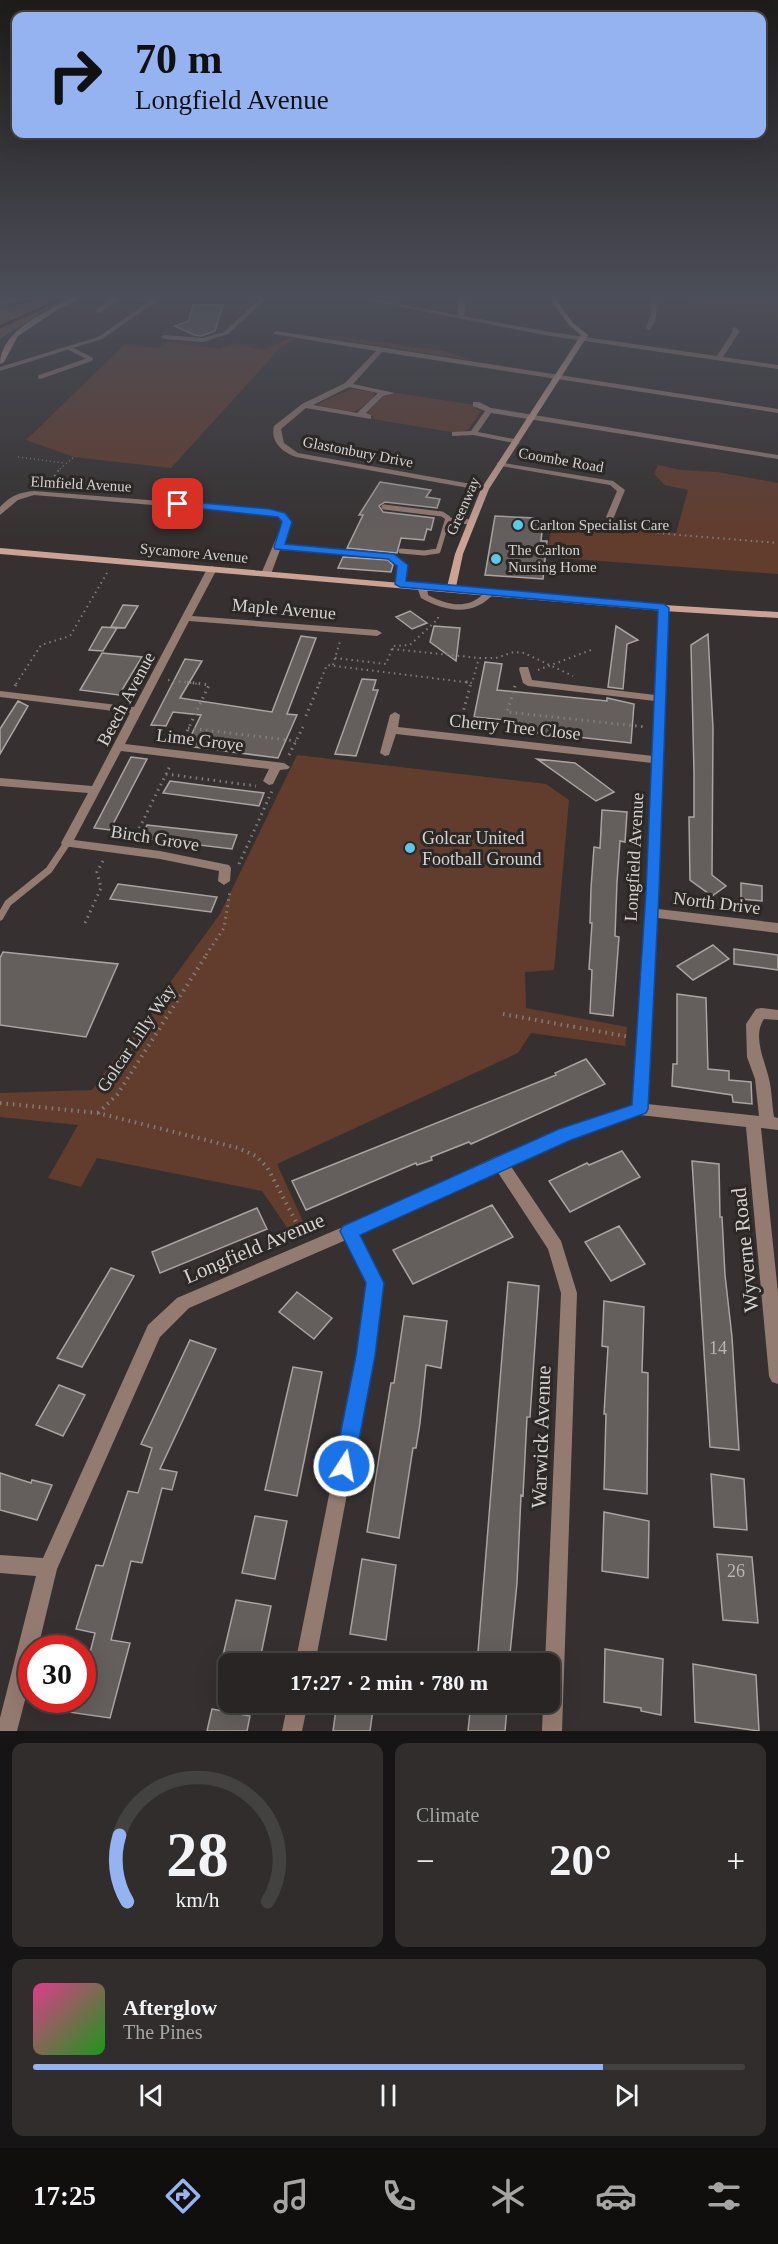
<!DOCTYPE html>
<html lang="en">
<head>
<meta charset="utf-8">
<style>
	:root { --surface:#282524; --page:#302d2c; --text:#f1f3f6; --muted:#a5a5a6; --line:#444241; --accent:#95b2f1 }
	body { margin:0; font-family:"Times New Roman",serif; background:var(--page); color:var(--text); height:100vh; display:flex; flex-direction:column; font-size:22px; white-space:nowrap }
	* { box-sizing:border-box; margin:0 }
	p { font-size:20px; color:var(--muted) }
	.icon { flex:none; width:33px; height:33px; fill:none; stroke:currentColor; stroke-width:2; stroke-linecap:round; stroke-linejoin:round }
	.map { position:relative; height:1731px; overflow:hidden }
	.side { display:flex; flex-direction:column; gap:12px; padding:12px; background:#161414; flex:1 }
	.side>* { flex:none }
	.guide { position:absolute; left:12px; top:12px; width:754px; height:126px; border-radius:12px; box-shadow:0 6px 24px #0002,0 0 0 2px var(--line); background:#95b2f1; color:#111; overflow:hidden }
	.speed { position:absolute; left:18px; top:1635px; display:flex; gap:12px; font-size:30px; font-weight:700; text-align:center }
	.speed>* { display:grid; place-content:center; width:78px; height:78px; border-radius:50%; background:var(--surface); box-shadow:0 6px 24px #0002,0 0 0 2px var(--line); line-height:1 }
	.speed .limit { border:9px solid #d22; background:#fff; color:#111 }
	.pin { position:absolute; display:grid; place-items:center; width:51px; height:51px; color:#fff; margin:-26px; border-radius:12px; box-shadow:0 3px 9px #0006 }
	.me { position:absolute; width:66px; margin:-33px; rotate:11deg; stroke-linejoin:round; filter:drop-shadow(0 0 4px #0008) }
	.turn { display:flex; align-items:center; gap:21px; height:126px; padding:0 24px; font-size:27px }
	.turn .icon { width:78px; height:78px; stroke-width:2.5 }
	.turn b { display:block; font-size:42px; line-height:51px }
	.big { font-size:45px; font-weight:600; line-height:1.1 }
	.side .tile { flex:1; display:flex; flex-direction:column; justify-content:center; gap:9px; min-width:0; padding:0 21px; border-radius:12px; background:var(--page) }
	.side .dial { align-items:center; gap:0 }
	.dial svg { height:156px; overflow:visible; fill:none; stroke:var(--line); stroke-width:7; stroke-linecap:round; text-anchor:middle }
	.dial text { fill:var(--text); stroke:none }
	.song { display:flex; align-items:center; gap:18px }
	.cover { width:72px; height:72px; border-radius:9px; background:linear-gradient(135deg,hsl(330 70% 55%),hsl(120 70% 35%)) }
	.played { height:6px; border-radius:3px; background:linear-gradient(90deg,var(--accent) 80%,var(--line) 80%) }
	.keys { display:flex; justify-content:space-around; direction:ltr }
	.heat { display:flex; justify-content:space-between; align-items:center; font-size:33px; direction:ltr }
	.side .tiles { flex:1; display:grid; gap:12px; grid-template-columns:1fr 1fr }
	.tile:last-child { grid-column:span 2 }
	.trip { position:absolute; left:218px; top:1653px; width:342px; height:60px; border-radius:12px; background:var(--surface); box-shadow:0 6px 24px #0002,0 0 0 2px var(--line); font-weight:600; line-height:60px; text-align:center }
	.tabs { display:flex; height:96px; justify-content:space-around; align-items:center; background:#100f0e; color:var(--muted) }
	.tabs .icon { width:42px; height:42px }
	.tabs .on { color:var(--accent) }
	.tabs b { font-size:27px; color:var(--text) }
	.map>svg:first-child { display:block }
	.green { fill:#623c2d }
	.forest { fill:#875340 }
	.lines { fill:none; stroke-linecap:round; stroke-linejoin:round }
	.stream { stroke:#390d00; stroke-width:3 }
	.building { fill:#645f5d; stroke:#a9a3a1; stroke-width:1.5 }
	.path-far3 { stroke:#817d7c; stroke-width:1.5; stroke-dasharray:1 3; stroke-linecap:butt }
	.path-far2 { stroke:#817d7c; stroke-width:2; stroke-dasharray:1.5 4; stroke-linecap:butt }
	.path-far1 { stroke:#817d7c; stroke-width:3; stroke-dasharray:1.5 4.5; stroke-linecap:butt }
	.path { stroke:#817d7c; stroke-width:4; stroke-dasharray:1.5 5; stroke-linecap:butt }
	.lane-far2 { stroke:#947b72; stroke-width:4 }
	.lane-far1 { stroke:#947b72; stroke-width:5 }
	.lane { stroke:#947b72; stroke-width:7 }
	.street { fill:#947b72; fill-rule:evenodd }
	.secondary { fill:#cba395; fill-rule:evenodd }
	.route { fill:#1a73e8; stroke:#114b97; stroke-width:1.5 }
	.poi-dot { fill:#5dc7e8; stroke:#2c2826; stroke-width:2 }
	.labels { text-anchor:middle; stroke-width:6; stroke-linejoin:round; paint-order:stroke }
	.far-street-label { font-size:15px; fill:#d5d2d1; stroke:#2c2826 }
	.far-poi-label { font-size:15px; fill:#d5d2d1; stroke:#2c2826; text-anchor:start }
	.street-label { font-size:18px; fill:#d5d2d1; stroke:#2c2826 }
	.poi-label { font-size:18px; fill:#d5d2d1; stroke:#2c2826; text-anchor:start }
	.near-number-label { font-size:18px; fill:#b9b5b4 }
	.near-street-label { font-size:21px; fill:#d5d2d1; stroke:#2c2826 }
</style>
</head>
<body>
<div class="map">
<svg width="778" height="1731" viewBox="0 0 778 1731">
	<rect width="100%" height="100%" fill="#363130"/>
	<!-- green -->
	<path class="green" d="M691,298H778V316L687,306Z
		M336,336L444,351L476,361L323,337Z
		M289,338L296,339L281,347L171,468L74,457L26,440L124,345L158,348L167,342L220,349L232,343L264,350Z
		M352,389L373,392L374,396C351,420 349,412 318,406L321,402Z
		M396,393L476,405L475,408L481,411L469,429L457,433L373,419L374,417L369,414V411L383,397Z
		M658,465L681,470L717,472L778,483V574L546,557L553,520L624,534L629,526L676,533L688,490L665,485L654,474Z
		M297,755L546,784L569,800L554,970L525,972L526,1008L627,1027L625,1046L531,1033L518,1053L277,1164L306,1228L290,1232L262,1191L97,1158L81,1187L48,1178L78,1125L0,1117V1093L92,1090L220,914Z"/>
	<!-- forest -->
	<path class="forest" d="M46,298L50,307L0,339V310Z"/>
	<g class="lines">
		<!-- stream -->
		<path class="stream" d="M0,327L64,298"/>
	</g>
	<!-- building -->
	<path class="building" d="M193,305H223L215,331L201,336L194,335L175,326L189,321Z
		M380,482L431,490L426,497L440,499L437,508L385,502L379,506L383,512L434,518L431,530L427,529L424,540L401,538L397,553L347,548L363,515H359Z
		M495,516L535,518V522H543L541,541H547L543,579L485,575Z
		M343,557L388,560L393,565L391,572L338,568Z
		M123,605L138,606L125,628L111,627Z
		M410,611L427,623L412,629L396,617Z
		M434,626L460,628L456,661L430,642Z
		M616,626L638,640L627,644L623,689L608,687Z
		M102,627L117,628L103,651L89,650Z
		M708,634L713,728L712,875L726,886L712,896L690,880L689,817H694V773L691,645Z
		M301,636L316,638L287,714L297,715L278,758L186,746L201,715L173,712L166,726L151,725L185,659L202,661L180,698L272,712Z
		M102,653L142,657L119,695L80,690Z
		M485,662L502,664L497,690L607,701V698L634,704L631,743L514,730L515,721L474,717Z
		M362,679L376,680L373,690H378L356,756L335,754Z
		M18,701L28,706L0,754V729Z
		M131,757L147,759L110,830L94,828Z
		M537,759L575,763L614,792L596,801Z
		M170,781L223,788L264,793L259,806L163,793Z
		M602,810L627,812L625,842L620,841L617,882L615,936L619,937L613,1016L590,1013L592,970L589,969L592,923H590L591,888L594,847L600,848Z
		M147,825L237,835L232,849L141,838Z
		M741,883L762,886V901L741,899Z
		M118,884L217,897L211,912L110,899Z
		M713,945L729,959L693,980L677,966Z
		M734,949L778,955V970L734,964Z
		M3,952L118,964L86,1037L0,1025V958Z
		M677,994L706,998L708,1069L729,1071V1080L751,1082L752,1104L733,1102L732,1095L672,1086L673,1064H677Z
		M586,1059L605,1084L471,1144L469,1142L431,1157L432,1160L417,1165L416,1163L306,1210L292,1181L556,1075L555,1073Z
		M622,1151L640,1177L570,1212L549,1181L587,1163L589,1165Z
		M692,1161L719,1164L720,1217H722L725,1275L732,1337L739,1450L710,1447Z
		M492,1205L513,1237L413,1284L393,1250Z
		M257,1208L267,1229L160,1273L152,1252Z
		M619,1226L645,1264L611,1281L585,1242Z
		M111,1268L134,1276L82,1367L57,1358Z
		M508,1282L539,1286L530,1417H527L523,1496L521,1495L517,1583L509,1664H477Z
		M297,1292L332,1318L314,1339L279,1312Z
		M604,1301L644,1307L642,1372L648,1373L647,1494L604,1489L606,1414H604L608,1347L602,1346Z
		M404,1316L447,1321L441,1368L426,1365L420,1423L416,1448H413L399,1538L367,1532L391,1383H394Z
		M190,1340L216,1349L160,1469L177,1472L172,1490L162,1488L142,1563L131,1561L111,1640L130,1643L110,1718L68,1712L72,1700H82V1684L95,1633L76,1629L96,1565L103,1566L128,1491L138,1493L152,1448L141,1444Z
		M293,1367L322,1372L297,1496L265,1490Z
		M59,1385L85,1395L63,1436L36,1425Z
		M0,1473L31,1483L32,1480L52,1485L37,1520L0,1510Z
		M711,1474L744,1479L747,1530L714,1527Z
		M604,1512L649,1521L648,1578L602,1571Z
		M255,1516L287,1521L275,1579L242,1573Z
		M717,1554L752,1557L758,1623L723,1620Z
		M362,1559L396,1565L386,1640L350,1634Z
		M236,1600L271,1606L259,1664H221Z
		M605,1649L663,1659L661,1715L641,1711V1708L604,1702Z
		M693,1664L756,1675L759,1731L695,1722Z
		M337,1702H374L370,1731H333Z
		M471,1702L507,1708L505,1731H468Z
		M212,1709L250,1716L247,1731H207Z"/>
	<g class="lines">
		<!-- path-far3 -->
		<path class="path-far3" d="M18,457L64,463
			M60,469L74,457"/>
		<!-- path-far2 -->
		<path class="path-far2" d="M48,485L61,467
			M614,526L667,534L778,543
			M392,649L479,658H496L514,652L524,653L573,676
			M335,658L386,664L393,646L410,645L438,619V614
			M333,665L340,641
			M538,670L591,650
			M168,680L199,684
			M16,684L41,645L70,636L107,573
			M319,684L327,665L472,683L479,658"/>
		<!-- path-far1 -->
		<path class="path-far1" d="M466,682H472
			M15,686L17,682
			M515,686L507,712L646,727
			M306,716L320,682
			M459,727L471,683
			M188,728L296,741
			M182,742L209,685L187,682
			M289,755L303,727
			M166,774L256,786
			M134,839L171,764
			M239,864L272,791
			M85,923L101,888L97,872L104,859
			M206,955L224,928L230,891"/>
		<!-- path -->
		<path class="path" d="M503,1014L630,1037
			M0,1103L98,1113L238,1148L256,1156L267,1167L303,1235
			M98,1113L117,1095L207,954"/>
		<!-- lane-far2 -->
		<path class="lane-far2" d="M138,298L155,301
			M98,311L117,298
			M40,377L91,359L69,348"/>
		<!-- lane-far1 -->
		<path class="lane-far1" d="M384,507L442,514L448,518L438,551L424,553L401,551
			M448,520L471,522"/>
		<!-- lane -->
		<path class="lane" d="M0,917L8,903L49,870L67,843"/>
		<!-- street -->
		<path class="street" d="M23,298H38L0,305V301Z
			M154,298H161L102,339L0,371V367L98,337Z
			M261,298H267L228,334L203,342L164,339L161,337L164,335L203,338L224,332Z
			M355,298H367L457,315L458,298H464L465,312L463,316L550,332L717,356L733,331L732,329L735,327L740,331L723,357L778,365V369L550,336Z
			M650,298H656C657,309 658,323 649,330L646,328L651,314Z
			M276,331L778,409V413L382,352L353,384L395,393L383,396L366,413L371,415V419L306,408L281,429L284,443L298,453L488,487V491H485L296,457C282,452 270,442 274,426L302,404L345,383L376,351L274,334L273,333ZM349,387L378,393L357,413L313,405Z
			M473,402H479L491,408L778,455V459L491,413L478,432L519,440V444L473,435L452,436V432L471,431L485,411L473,406Z
			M498,462L613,481L625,490L614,517L610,520L606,517L617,491L610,485L501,466L497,464Z
			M34,491L274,510L285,513L291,522L282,545L394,554L407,565L405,584L400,587L395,584L397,566L389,558L280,550L271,574L269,576H263L261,574L283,522L279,517L271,515L34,495L18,500L0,515V507C10,496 20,492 34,491Z
			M212,566L217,569L192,616L377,630L382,633L377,636L189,621L125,744L284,763L290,767L288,769L280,770L273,784L269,785L263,781L269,769L121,751L74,840L160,851L229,865L231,868L230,881L224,885L218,881L219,871L160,859L63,846L61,843L88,793L0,786V778L92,786L130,713L0,697V691L134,707L207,569Z
			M422,584L427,587L428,595C445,604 465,610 481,596C486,592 486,589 493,590L495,592C475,617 446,612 421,598L417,587Z
			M664,605L669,608L658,909L778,923V933L658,918L647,1104L759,1116L755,1079L747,1057L746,1024L756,1009L761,1008L778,1010V1020L764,1019C752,1036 765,1061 769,1079C772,1091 772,1105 774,1117L778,1118V1130L761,1128L778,1293V1384L772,1382L769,1376L746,1127L640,1115L581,1135L518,1162L510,1165L561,1241L577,1293L562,1731H542L543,1702H549V1664H545L561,1293L548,1249L497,1171L359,1234L383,1283L373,1356L315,1664H295L357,1356L367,1283L346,1240L189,1308L160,1337L57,1569L38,1648H32V1673L17,1731H0V1718L36,1576L0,1573V1555L43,1558L148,1325L177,1298L357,1221L495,1157L570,1127L633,1105L646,913L652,763L396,734L389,755L385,756L380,753L390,715L395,712L400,715L398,727L653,756L655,701L528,686L523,683L519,669L520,667H528L532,680L655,695L659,608Z
			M288,1702H308L302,1731H282Z"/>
		<!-- secondary -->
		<path class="secondary" d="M73,298H81L57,310L18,336L4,362L0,364C0,331 47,310 73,298Z
			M549,298H555L573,323L588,335L489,489L463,554L456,587L664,605L778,612V618L664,611L0,554V548L447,587L455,554L481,489L581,335L569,325Z"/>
	</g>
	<!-- sky -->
	<linearGradient id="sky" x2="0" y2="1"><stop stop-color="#1e1b1a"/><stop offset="0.55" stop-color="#4c4e59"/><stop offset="1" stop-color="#4c4e59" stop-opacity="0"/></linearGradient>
	<rect width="778" height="540" fill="url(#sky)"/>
	<!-- route -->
	<path class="route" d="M178,501L270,509L285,513L292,522L285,544L394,554L408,565L406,581L664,604L669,608L659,891L648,1109L646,1113L571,1140L360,1235L384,1283L375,1356L354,1466L351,1473L344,1476L337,1473L334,1466L356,1356L366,1283L340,1231L343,1226L559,1129L632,1105L646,891L658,610L400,587L395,584L397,566L388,559L275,549L274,547L282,522L278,517L175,506V502Z"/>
	<!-- markers -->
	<g class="poi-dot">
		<circle cx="518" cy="525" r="6"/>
		<circle cx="496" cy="559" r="6"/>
		<circle cx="410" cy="848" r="6"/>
	</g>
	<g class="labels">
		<!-- far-street labels -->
		<g class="far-street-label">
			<text transform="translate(358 452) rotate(11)" y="5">Glastonbury Drive</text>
			<text transform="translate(561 460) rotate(10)" y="5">Coombe Road</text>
			<text transform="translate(81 484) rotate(3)" y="5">Elmfield Avenue</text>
			<text transform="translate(463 506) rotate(-66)" y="5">Greenway</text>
			<text transform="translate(194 553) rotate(5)" y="5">Sycamore Avenue</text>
		</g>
		<!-- far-poi labels -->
		<g class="far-poi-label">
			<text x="530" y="530">Carlton Specialist Care</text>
			<text x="508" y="555">The Carlton<tspan x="508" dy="17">Nursing Home</tspan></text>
		</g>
		<!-- street labels -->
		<g class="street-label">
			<text transform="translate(284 609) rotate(5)" y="6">Maple Avenue</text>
			<text transform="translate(126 699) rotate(-62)" y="6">Beech Avenue</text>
			<text transform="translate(515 727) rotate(6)" y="6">Cherry Tree Close</text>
			<text transform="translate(200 740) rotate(7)" y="6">Lime Grove</text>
			<text transform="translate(155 838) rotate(9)" y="6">Birch Grove</text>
			<text transform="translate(634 857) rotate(-87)" y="6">Longfield Avenue</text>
			<text transform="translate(717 903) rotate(7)" y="6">North Drive</text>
			<text transform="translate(136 1038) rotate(-56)" y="6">Golcar Lilly Way</text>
		</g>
		<!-- poi labels -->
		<g class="poi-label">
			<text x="422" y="844">Golcar United<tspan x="422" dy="21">Football Ground</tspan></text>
		</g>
		<!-- near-number labels -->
		<g class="near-number-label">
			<text x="718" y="1354">14</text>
			<text x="736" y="1577">26</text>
		</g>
		<!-- near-street labels -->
		<g class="near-street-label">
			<text transform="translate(254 1248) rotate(-23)" y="7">Longfield Avenue</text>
			<text transform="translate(745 1250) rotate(-96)" y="7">Wyverne Road</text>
			<text transform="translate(541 1437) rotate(-88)" y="7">Warwick Avenue</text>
		</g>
	</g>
</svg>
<div class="speed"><div class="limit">30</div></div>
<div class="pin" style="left:178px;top:504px;background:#d93025"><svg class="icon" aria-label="arrive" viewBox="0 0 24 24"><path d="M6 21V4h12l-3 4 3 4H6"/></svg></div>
<svg class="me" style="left:344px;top:1466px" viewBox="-20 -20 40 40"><circle r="17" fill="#1a73e8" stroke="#fff" stroke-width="3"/><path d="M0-11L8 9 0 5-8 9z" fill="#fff"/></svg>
<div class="trip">17:27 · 2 min · 780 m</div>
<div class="guide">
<div class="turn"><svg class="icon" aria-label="right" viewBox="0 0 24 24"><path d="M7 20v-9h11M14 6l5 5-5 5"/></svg><div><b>70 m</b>Longfield Avenue</div></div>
</div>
</div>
<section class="side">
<div class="tiles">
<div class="tile dial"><svg viewBox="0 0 100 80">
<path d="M14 69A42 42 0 1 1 86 69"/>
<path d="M14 69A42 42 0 0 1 10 35" stroke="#95b2f1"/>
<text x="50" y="56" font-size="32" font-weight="700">28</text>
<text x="50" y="72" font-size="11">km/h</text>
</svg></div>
<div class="tile"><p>Climate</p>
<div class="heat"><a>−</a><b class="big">20°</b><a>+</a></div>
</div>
<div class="tile">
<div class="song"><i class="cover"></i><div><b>Afterglow</b><p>The Pines</p></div></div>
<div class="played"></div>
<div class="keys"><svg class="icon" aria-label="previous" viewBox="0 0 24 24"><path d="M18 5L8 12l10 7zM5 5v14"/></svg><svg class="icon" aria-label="pause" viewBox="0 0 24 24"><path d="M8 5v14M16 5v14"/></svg><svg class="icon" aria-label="next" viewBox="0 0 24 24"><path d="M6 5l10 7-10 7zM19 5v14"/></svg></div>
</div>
</div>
</section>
<nav class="tabs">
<b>17:25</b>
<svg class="icon on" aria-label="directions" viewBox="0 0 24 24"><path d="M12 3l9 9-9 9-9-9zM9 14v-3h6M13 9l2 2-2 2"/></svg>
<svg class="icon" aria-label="music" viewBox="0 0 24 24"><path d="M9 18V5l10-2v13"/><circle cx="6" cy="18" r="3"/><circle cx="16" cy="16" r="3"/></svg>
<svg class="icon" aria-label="phone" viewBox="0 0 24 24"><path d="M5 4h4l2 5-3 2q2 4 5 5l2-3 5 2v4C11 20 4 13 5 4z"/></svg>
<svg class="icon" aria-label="climate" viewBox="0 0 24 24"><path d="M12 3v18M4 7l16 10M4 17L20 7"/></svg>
<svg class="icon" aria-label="car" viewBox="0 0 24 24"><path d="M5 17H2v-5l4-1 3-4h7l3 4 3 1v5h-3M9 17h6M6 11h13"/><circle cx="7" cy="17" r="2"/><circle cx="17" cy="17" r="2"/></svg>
<svg class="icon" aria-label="filters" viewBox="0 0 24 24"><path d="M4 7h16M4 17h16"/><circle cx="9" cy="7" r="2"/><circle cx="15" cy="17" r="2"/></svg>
</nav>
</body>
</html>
